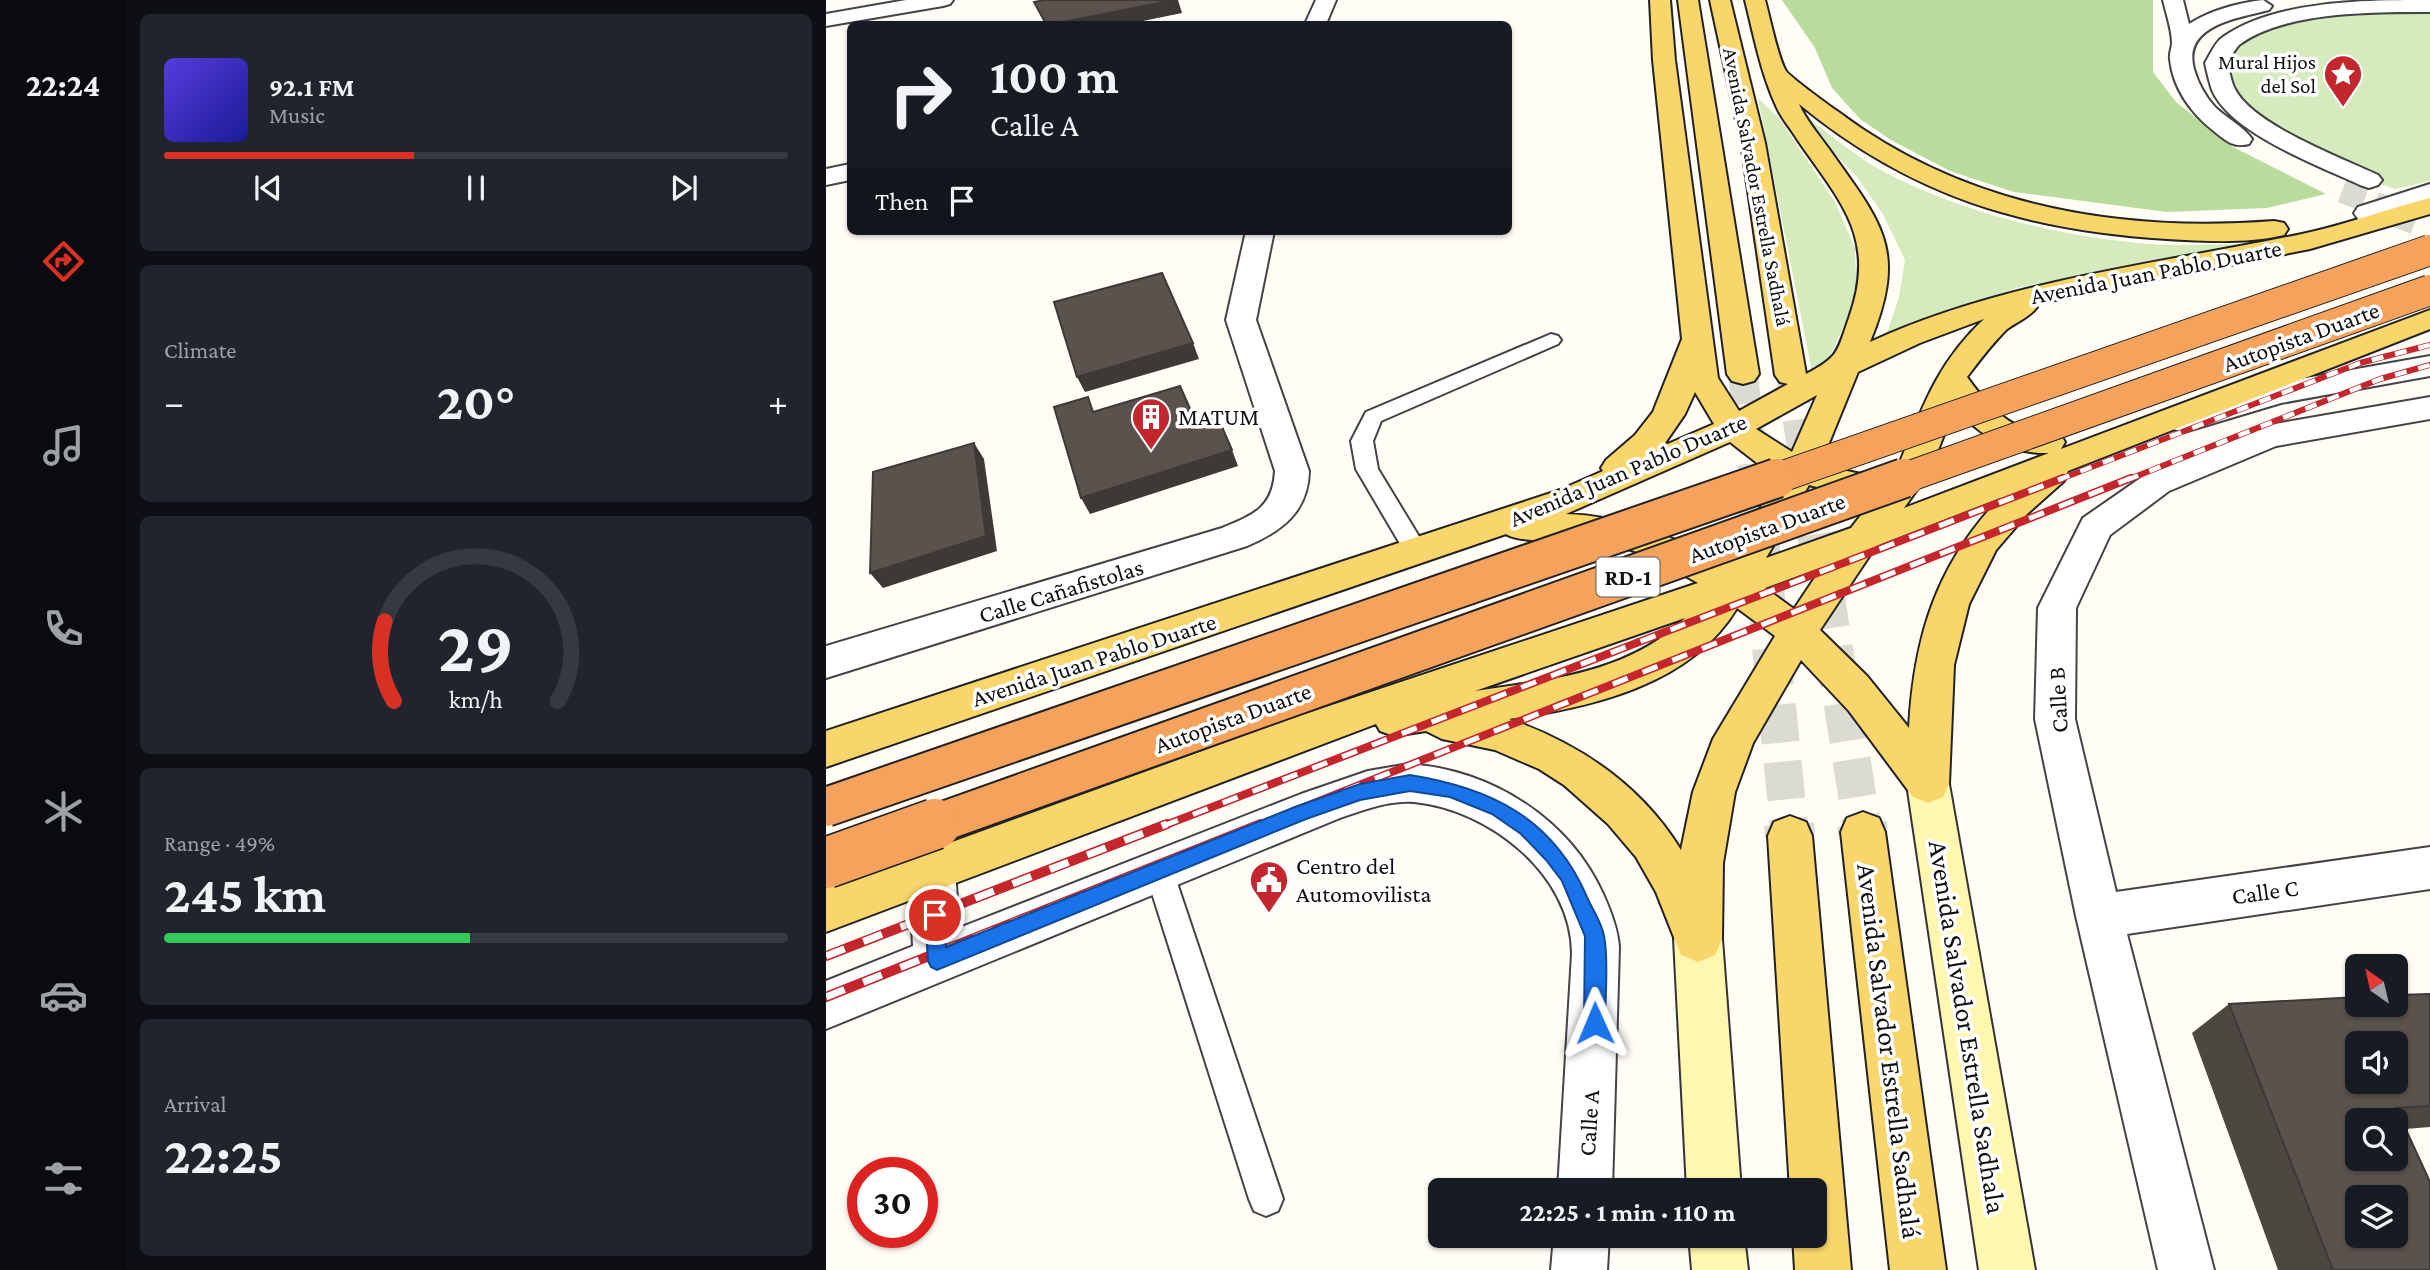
<!DOCTYPE html>
<html lang="en">
<head>
<meta charset="utf-8">
<style>
	:root { --surface:#171b24; --page:#20242c; --text:#f1f3f6; --muted:#9ea1a6; --line:#363941; --accent:#d93025 }
	body { margin:0; font-family:"Crimson Pro",serif; background:var(--page); color:var(--text); height:100vh; display:flex; flex-direction:column; font-size:26px; white-space:nowrap }
	* { box-sizing:border-box; margin:0 }
	p { font-size:23px; color:var(--muted) }
	.icon { flex:none; width:38px; height:38px; fill:none; stroke:currentColor; stroke-width:2; stroke-linecap:round; stroke-linejoin:round }
	.map { position:relative; flex:1; overflow:hidden }
	.side { display:flex; flex-direction:column; gap:14px; padding:14px; background:#0d0f14; width:700px }
	.side>* { flex:none }
	.banner { position:absolute; left:21px; top:21px; width:665px; height:214px; border-radius:10px; box-shadow:0 2px 5px #0004; background:#171b24; color:var(--text); overflow:hidden }
	.needle { width:46px; rotate:326deg }
	.fabs { position:absolute; left:1519px; top:954px; display:grid; gap:14px }
	.fabs a { display:grid; place-items:center; width:63px; height:63px; border-radius:10px; background:var(--surface); box-shadow:0 2px 5px #0004; font-size:35px }
	.speed { position:absolute; left:21px; top:1157px; display:flex; gap:14px; font-size:35px; font-weight:700; text-align:center }
	.speed>* { display:grid; place-content:center; width:91px; height:91px; border-radius:50%; background:var(--surface); box-shadow:0 2px 5px #0004; line-height:1 }
	.speed .limit { border:10px solid #d22; background:#fff; color:#111 }
	.pin { position:absolute; display:grid; place-items:center; width:60px; height:60px; color:#fff; margin:-30px; border:4px solid #fff; border-radius:50%; box-shadow:0 2px 7px #0007 }
	.me { position:absolute; width:77px; margin:-38px; rotate:359deg; stroke-linejoin:round; filter:drop-shadow(0 0 5px #0008) }
	.turn { display:flex; align-items:center; gap:24px; height:147px; padding:0 28px; font-size:32px }
	.turn .icon { width:91px; height:91px; stroke-width:2.5 }
	.turn b { display:block; font-size:49px; line-height:60px }
	.then { display:flex; align-items:center; height:66px; padding:0 28px; background:#0003; gap:14px; font-size:26px }
	.big { font-size:52px; font-weight:700; line-height:1.1 }
	.side .widget { flex:1; display:flex; flex-direction:column; justify-content:center; gap:10px; min-width:0; padding:0 24px; border-radius:10px; background:var(--page) }
	.side .dial { align-items:center; gap:0 }
	.dial svg { height:182px; overflow:visible; fill:none; stroke:var(--line); stroke-width:7; stroke-linecap:round; text-anchor:middle }
	.dial text { fill:var(--text); stroke:none }
	.song { display:flex; align-items:center; gap:21px }
	.cover { width:84px; height:84px; border-radius:10px; background:linear-gradient(135deg,hsl(250 70% 55%),hsl(240 70% 35%)) }
	.played { height:7px; border-radius:4px; background:linear-gradient(90deg,var(--accent) 40%,var(--line) 40%) }
	.keys { display:flex; justify-content:space-around; direction:ltr }
	.heat { display:flex; justify-content:space-between; align-items:center; font-size:38px; direction:ltr }
	.charge { height:10px; border-radius:5px; background:linear-gradient(90deg,#34c759 49%,var(--line) 0) }
	.trip { position:absolute; left:602px; top:1178px; width:399px; height:70px; border-radius:10px; background:var(--surface); box-shadow:0 2px 5px #0004; font-weight:700; line-height:70px; text-align:center }
	main { display:flex; flex:1; min-height:0 }
	.tabs { display:flex; flex-direction:column; width:126px; justify-content:space-around; align-items:center; background:#090b0e; color:var(--muted) }
	.tabs .icon { width:49px; height:49px }
	.tabs .current { color:var(--accent) }
	.tabs b { font-size:32px; color:var(--text) }
	.map>svg:first-child { display:block }
	.green { fill:#d5ebbd }
	.forest { fill:#b9dc9c }
	.lines { fill:none; stroke-linecap:round; stroke-linejoin:round }
	.minor-tunnel-far1 { stroke:#dbdad3; stroke-width:24; stroke-dasharray:24 11; stroke-linecap:butt }
	.minor-tunnel { stroke:#dbdad3; stroke-width:30; stroke-dasharray:30 15; stroke-linecap:butt }
	.primary-tunnel-far2 { stroke:#dbdad3; stroke-width:30; stroke-dasharray:30 15; stroke-linecap:butt }
	.primary-tunnel-far1 { stroke:#dbdad3; stroke-width:38; stroke-dasharray:38 19; stroke-linecap:butt }
	.primary-tunnel { stroke:#dbdad3; stroke-width:50; stroke-dasharray:50 24; stroke-linecap:butt }
	.service-casing { stroke:#444; stroke-width:4 }
	.minor-casing { stroke:#444; stroke-width:4 }
	.secondary-casing { stroke:#333; stroke-width:4 }
	.primary-casing { stroke:#222; stroke-width:4 }
	.service { fill:#fff; fill-rule:evenodd }
	.minor { fill:#fff; fill-rule:evenodd }
	.secondary { fill:#fff6b0; fill-rule:evenodd }
	.primary { fill:#f9d66b; fill-rule:evenodd }
	.rail-far2-casing { stroke:#c4262e; stroke-width:6 }
	.rail-far1-casing { stroke:#c4262e; stroke-width:8 }
	.rail-casing { stroke:#c4262e; stroke-width:10 }
	.rail-far2 { stroke:#fff; stroke-width:4.5; stroke-dasharray:12; stroke-linecap:butt }
	.rail-far1 { stroke:#fff; stroke-width:5; stroke-dasharray:16; stroke-linecap:butt }
	.rail { stroke:#fff; stroke-width:7; stroke-dasharray:20; stroke-linecap:butt }
	.motorway-bridge-far2-casing { stroke:#222; stroke-width:32; stroke-linecap:butt }
	.motorway-bridge-far1-casing { stroke:#222; stroke-width:42; stroke-linecap:butt }
	.motorway-bridge-casing { stroke:#222; stroke-width:53; stroke-linecap:butt }
	.motorway-bridge-far2 { stroke:#f5a25d; stroke-width:30 }
	.motorway-bridge-far1 { stroke:#f5a25d; stroke-width:38 }
	.motorway-bridge { stroke:#f5a25d; stroke-width:50 }
	.wall { fill:#4d4742 }
	.shaded-wall { fill:#3f3936 }
	.building { fill:#5a524d; stroke:#3f3936; stroke-width:2; fill-rule:evenodd }
	.route { fill:#1a73e8; stroke:#114b97; stroke-width:2 }
	.labels { text-anchor:middle; stroke-width:7; stroke-linejoin:round; paint-order:stroke }
	.far-poi-label { font-size:21px; fill:#111; stroke:#fff; text-anchor:end }
	.far-street-label { font-size:21px; fill:#111; stroke:#fff }
	.shield { fill:#fff; stroke:#585858; stroke-width:2 }
	.shield-label { font-size:23px; font-weight:bold; fill:#111 }
	.street-label { font-size:24px; fill:#111; stroke:#fff }
	.poi-label { font-size:24px; fill:#111; stroke:#fff; text-anchor:start }
	.near-street-label { font-size:28px; fill:#111; stroke:#fff }
</style>
</head>
<body>
<main>
<nav class="tabs">
<b>22:24</b>
<svg class="icon current" aria-label="directions" viewBox="0 0 24 24"><path d="M12 3l9 9-9 9-9-9zM9 14v-3h6M13 9l2 2-2 2"/></svg>
<svg class="icon" aria-label="music" viewBox="0 0 24 24"><path d="M9 18V5l10-2v13"/><circle cx="6" cy="18" r="3"/><circle cx="16" cy="16" r="3"/></svg>
<svg class="icon" aria-label="phone" viewBox="0 0 24 24"><path d="M5 4h4l2 5-3 2q2 4 5 5l2-3 5 2v4C11 20 4 13 5 4z"/></svg>
<svg class="icon" aria-label="climate" viewBox="0 0 24 24"><path d="M12 3v18M4 7l16 10M4 17L20 7"/></svg>
<svg class="icon" aria-label="car" viewBox="0 0 24 24"><path d="M5 17H2v-5l4-1 3-4h7l3 4 3 1v5h-3M9 17h6M6 11h13"/><circle cx="7" cy="17" r="2"/><circle cx="17" cy="17" r="2"/></svg>
<svg class="icon" aria-label="filters" viewBox="0 0 24 24"><path d="M4 7h16M4 17h16"/><circle cx="9" cy="7" r="2"/><circle cx="15" cy="17" r="2"/></svg>
</nav>
<section class="side">
<div class="widget">
<div class="song"><i class="cover"></i><div><b>92.1 FM</b><p>Music</p></div></div>
<div class="played"></div>
<div class="keys"><svg class="icon" aria-label="previous" viewBox="0 0 24 24"><path d="M18 5L8 12l10 7zM5 5v14"/></svg><svg class="icon" aria-label="pause" viewBox="0 0 24 24"><path d="M8 5v14M16 5v14"/></svg><svg class="icon" aria-label="next" viewBox="0 0 24 24"><path d="M6 5l10 7-10 7zM19 5v14"/></svg></div>
</div>
<div class="widget"><p>Climate</p>
<div class="heat"><a>−</a><b class="big">20°</b><a>+</a></div>
</div>
<div class="widget dial"><svg viewBox="0 0 100 80">
<path d="M14 69A42 42 0 1 1 86 69"/>
<path d="M14 69A42 42 0 0 1 10 34" stroke="#d93025"/>
<text x="50" y="56" font-size="32" font-weight="700">29</text>
<text x="50" y="72" font-size="11">km/h</text>
</svg></div>
<div class="widget"><p>Range · 49%</p><b class="big">245 km</b><div class="charge"></div></div>
<div class="widget"><p>Arrival</p><b class="big">22:25</b></div>
</section>
<div class="map">
<svg width="1604" height="1270" viewBox="0 0 1604 1270">
	<rect width="100%" height="100%" fill="#fffdf5"/>
	<!-- green -->
	<path class="green" d="M1604,6V181L1569,189L1543,180L1415,110L1393,53L1410,36L1483,14Z
		M932,98L953,118L1009,202L1029,248L1030,280L1026,308L997,371L986,372Z
		M982,118C1009,138 1035,161 1066,176C1145,215 1236,237 1324,244C1355,246 1388,244 1420,244L1350,260L1277,271L1190,288L1093,321L1059,339L1073,297L1079,260L1057,214L1031,177L992,136Z"/>
	<!-- forest -->
	<path class="forest" d="M956,0H1327V72L1350,102L1407,147L1500,194L1441,208L1341,212L1188,192L1124,171L1065,140L1034,119L1006,88L989,48Z"/>
	<g class="lines">
		<!-- minor-tunnel-far1 -->
		<path class="minor-tunnel-far1" d="M1516,191L1566,210"/>
		<!-- minor-tunnel -->
		<path class="minor-tunnel" d="M1562,209L1604,225"/>
		<!-- primary-tunnel-far2 -->
		<path class="primary-tunnel-far2" d="M917,374L928,480
			M965,375L981,480"/>
		<!-- primary-tunnel-far1 -->
		<path class="primary-tunnel-far1" d="M928,478L963,826
			M981,478L1036,826"/>
		<!-- primary-tunnel -->
		<path class="primary-tunnel" d="M963,824L964,836
			M1036,824L1037,832"/>
		<!-- service casing -->
		<g class="service-casing">
			<path id="service" d="M725,334L732,336L735,340L732,344L555,421L547,441L552,469L603,553L599,559L591,562L583,559L530,469L525,441L540,412Z
				M333,858L343,862L347,871L457,1199L452,1211L440,1216L428,1211L423,1199L319,871L323,862Z"/>
		</g>
		<!-- minor casing -->
		<g class="minor-casing">
			<path id="minor" d="M80,0H127L124,4L117,6L0,26V14Z
				M490,0H510L500,24H479Z
				M1337,0H1357L1363,24C1385,10 1412,3 1437,0L1446,6L1443,10C1413,18 1356,25 1368,69C1372,83 1379,96 1389,107C1400,118 1417,126 1426,139L1423,144C1408,148 1400,141 1389,132C1366,114 1347,89 1344,59C1343,53 1346,48 1346,43C1346,30 1340,13 1337,0Z
				M1604,0V12C1549,12 1458,11 1413,45C1408,50 1405,58 1401,63C1404,72 1405,82 1409,89C1427,125 1516,158 1552,175L1556,180L1552,185L1543,188L1534,185C1493,166 1404,133 1386,90C1383,81 1381,72 1379,63C1384,55 1389,42 1397,37C1449,0 1542,0 1604,0Z
				M24,164V180L0,185V169Z
				M1604,184V201L1541,221L1532,219L1528,213L1532,207Z
				M420,231H448L430,320L483,471C482,512 456,531 421,546L0,678V646L396,528C427,515 447,508 449,471L400,320Z
				M1604,356V376L1455,403L1358,432L1347,429L1342,421L1347,413L1452,383Z
				M1604,397V419L1450,446L1343,491L1284,535L1250,608L1249,719L1290,892L1604,847V889L1301,934L1388,1270H1332L1250,916L1209,719L1212,608L1257,518L1319,475L1443,425Z
				M583,764C666,770 744,819 778,896C785,912 792,930 793,947L786,1190H732L746,954C746,874 662,809 588,802C563,800 537,810 514,818L0,1029V981L87,946L83,870L90,855L106,849L122,855L129,870L133,928L475,794L542,771Z
				M728,1236H783L781,1270H725Z"/>
		</g>
		<!-- secondary casing -->
		<g class="secondary-casing">
			<path id="secondary" d="M1102,765L1117,771L1123,784L1209,1270H1153L1081,784L1087,771Z
				M872,916L889,923L896,939L915,1190H861L848,939L855,923Z
				M863,1236H918L922,1270H866Z"/>
		</g>
		<!-- primary casing -->
		<g class="primary-casing">
			<path id="primary" d="M824,0H844L849,60L892,378L913,411L962,384L954,382L949,375L915,143L884,0H904L939,143L980,374C1013,357 1011,352 1023,318C1052,237 1014,202 971,139C965,129 956,119 951,108C935,74 928,36 919,0H939C944,18 952,58 960,71C964,77 1005,107 1014,113C1140,207 1294,233 1448,221L1458,223L1462,229L1458,235C1421,244 1379,241 1341,239C1198,230 1085,196 973,104C980,120 993,135 1003,149C1056,224 1082,249 1044,342C1180,280 1331,264 1476,234C1519,225 1561,209 1604,198V214L1484,249L1209,304L1211,307C1203,318 1190,322 1180,330C1165,345 1154,360 1141,377C1156,398 1175,421 1200,429C1211,432 1223,431 1234,434L1239,442L1235,449L1604,310V329L1242,471L1238,481L1201,514L1170,550L1143,604L1128,665L1123,784L1117,797L1102,803L1087,797L1023,711L975,660L927,743L909,792L897,863L896,939L889,955L872,962L855,955L830,892L810,857L782,824L738,785L713,769L669,750L616,739L600,731L568,736L554,731L550,724L0,932V888L464,719L872,583C844,567 813,549 782,544C757,539 697,545 680,534L0,767V731L734,490L777,471L775,468L780,460L809,435L827,412L856,339L827,60ZM1158,319C1110,364 1096,409 1072,467L1062,480L994,465L1032,372L1094,343ZM869,392L888,424L837,446L859,414ZM991,395L966,452L930,429ZM1129,406C1152,436 1185,454 1223,453L1078,508L1104,471ZM904,442L931,463L955,475L899,564C849,537 798,516 740,514ZM983,485L1046,501L1025,528L940,558ZM1174,498C1110,565 1088,637 1083,728L1041,676L994,630L1050,546ZM996,567L968,609L939,588ZM911,608L949,636L887,739L867,792L855,850C815,785 754,744 683,719C766,707 865,685 911,608ZM859,618C803,673 723,680 649,691Z
				M852,0H872L933,374L928,381L917,384L906,381L901,374Z
				M1037,812L1053,818L1059,832L1120,1270H1064L1015,832L1021,818Z
				M964,816L980,822L986,836L1025,1270H969L967,1236H989V1190H964L942,836L948,822Z"/>
		</g>
		<!-- service -->
		<use href="#service" class="service"/>
		<!-- minor -->
		<use href="#minor" class="minor"/>
		<!-- secondary -->
		<use href="#secondary" class="secondary"/>
		<!-- primary -->
		<use href="#primary" class="primary"/>
		<!-- rail-far2 casing -->
		<g class="rail-far2-casing">
			<path id="rail-far2" d="M1232,480L1534,363L1604,345
				M1301,480L1554,379L1604,365"/>
		</g>
		<!-- rail-far1 casing -->
		<g class="rail-far1-casing">
			<path id="rail-far1" d="M337,826L1237,478
				M430,826L1305,478"/>
		</g>
		<!-- rail casing -->
		<g class="rail-casing">
			<path id="rail" d="M0,956L341,824
				M0,997L435,824"/>
		</g>
		<!-- rail-far2 -->
		<use href="#rail-far2" class="rail-far2"/>
		<!-- rail-far1 -->
		<use href="#rail-far1" class="rail-far1"/>
		<!-- rail -->
		<use href="#rail" class="rail"/>
		<!-- motorway-bridge-far2 casing -->
		<g class="motorway-bridge-far2-casing">
			<path id="motorway-bridge-far2" d="M946,480L1604,250
				M1073,480L1604,290"/>
		</g>
		<!-- motorway-bridge-far1 casing -->
		<g class="motorway-bridge-far1-casing">
			<path id="motorway-bridge-far1" d="M0,807L951,478
				M104,826L1078,478"/>
		</g>
		<!-- motorway-bridge casing -->
		<g class="motorway-bridge-casing">
			<path id="motorway-bridge" d="M0,863L109,824"/>
		</g>
		<!-- motorway-bridge-far2 -->
		<use href="#motorway-bridge-far2" class="motorway-bridge-far2"/>
		<!-- motorway-bridge-far1 -->
		<use href="#motorway-bridge-far1" class="motorway-bridge-far1"/>
		<!-- motorway-bridge -->
		<use href="#motorway-bridge" class="motorway-bridge"/>
	</g>
	<!-- wall -->
	<path class="wall" d="M1604,994V1127L1579,1129L1604,1270H1452L1366,1033L1403,1004Z"/>
	<!-- shaded-wall -->
	<path class="shaded-wall" d="M348,0H352L356,13L302,24H227Z
		M367,343L373,359L259,392L251,377Z
		M148,443L158,459L171,551L57,588L44,573Z
		M406,450L412,466L264,514L255,498Z"/>
	<!-- building -->
	<path class="building" d="M219,0H348L227,24H220L208,2Z
		M336,273L367,343L251,377L228,302Z
		M354,386L369,420L390,413L406,450L255,498L228,407L262,397L267,412Z
		M148,443L160,536L44,573L47,472Z
		M1604,994V1106L1570,1108L1604,1182V1270H1507L1403,1004L1531,997V1004H1570V995ZM1531,1043H1570V1082H1531ZM1531,1120H1570V1158H1531ZM1531,1197H1570V1236H1531Z"/>
	<!-- route -->
	<path class="route" d="M584,775C665,788 727,818 761,897C766,909 776,923 778,936C783,959 779,998 779,1023L776,1030L769,1033L761,1030L758,1023L759,936L736,881L720,860L695,834L666,814L624,797L584,791L534,800L480,819L111,970L105,967L102,961L99,915L102,909L109,906L116,909L120,947L469,807L534,784Z"/>
	<!-- icons -->
	<defs>
		<g id="sight-pin" transform="scale(2.0125)"><path d="M0 17L-7.5 6A9.5 9.5 0 1 1 7.5 6Z" fill="#c4262e" stroke="#fff"/><path d="M0-6L1.8-2.2L6-1.7L2.9 1.2L3.7 5.4L0 3.3L-3.7 5.4L-2.9 1.2L-6-1.7L-1.8-2.2Z" fill="#fff"/></g>
		<g id="building-pin" transform="scale(2.0125)"><path d="M0 17L-7.5 6A9.5 9.5 0 1 1 7.5 6Z" fill="#c4262e" stroke="#fff"/><path d="M-4-6H4V6H1V3H-1V6H-4ZM-2.5-4.3h1.7v1.8h-1.7ZM.8-4.3h1.7v1.8H.8ZM-2.5-1h1.7V.8h-1.7ZM.8-1h1.7V.8H.8Z" fill="#fff"/></g>
		<g id="civic-pin" transform="scale(2.0125)"><path d="M0 17L-7.5 6A9.5 9.5 0 1 1 7.5 6Z" fill="#c4262e" stroke="#fff"/><path d="M-.6-6.5H3V-4.5H.6V-3L4-1V1h2V6H-6V1h2V-1L-.6-3ZM-1.2 2.5V6h2.4V2.5Z" fill="#fff"/></g>
	</defs>
	<g fill-rule="evenodd">
		<use href="#sight-pin" x="1517" y="74"/>
		<use href="#building-pin" x="325" y="417"/>
		<use href="#civic-pin" x="443" y="880"/>
	</g>
	<g class="labels">
		<!-- far-poi labels -->
		<g class="far-poi-label">
			<text x="1490" y="69">Mural Hijos<tspan x="1490" dy="24">del Sol</tspan></text>
		</g>
		<!-- far-street labels -->
		<g class="far-street-label">
			<text transform="translate(931 187) rotate(79)" y="7">Avenida Salvador Estrella Sadhalá</text>
		</g>
		<!-- shield labels -->
		<rect class="shield" x="770.5" y="557.5" width="63" height="39" rx="5"/>
		<g class="shield-label">
			<text x="802" y="585">RD-1</text>
		</g>
		<!-- street labels -->
		<g class="street-label">
			<text transform="translate(1330 272) rotate(-11)" y="8">Avenida Juan Pablo Duarte</text>
			<text transform="translate(1475 337) rotate(-20)" y="8">Autopista Duarte</text>
			<text transform="translate(802 470) rotate(-23)" y="8">Avenida Juan Pablo Duarte</text>
			<text transform="translate(941 528) rotate(-20)" y="8">Autopista Duarte</text>
			<text transform="translate(235 591) rotate(-17)" y="8">Calle Cañafistolas</text>
			<text transform="translate(268 660) rotate(-18)" y="8">Avenida Juan Pablo Duarte</text>
			<text transform="translate(1232 700) rotate(-93)" y="8">Calle B</text>
			<text transform="translate(407 718) rotate(-20)" y="8">Autopista Duarte</text>
			<text transform="translate(1439 892) rotate(-8)" y="8">Calle C</text>
			<text transform="translate(763 1123) rotate(-86)" y="8">Calle A</text>
		</g>
		<!-- poi labels -->
		<g class="poi-label">
			<text x="352" y="425">MATUM</text>
			<text x="470" y="874">Centro del<tspan x="470" dy="28">Automovilista</tspan></text>
		</g>
		<!-- near-street labels -->
		<g class="near-street-label">
			<text transform="translate(1142 1027) rotate(81)" y="10">Avenida Salvador Estrella Sadhala</text>
			<text transform="translate(1064 1051) rotate(83)" y="10">Avenida Salvador Estrella Sadhalá</text>
		</g>
	</g>
</svg>
<div class="fabs">
<a><svg class="needle" viewBox="-14 -14 28 28"><path d="M0-13l5 13h-10z" fill="#e53935"/><path d="M0 13l5-13h-10z" fill="#9ea1a6"/></svg></a>
<a><svg class="icon" aria-label="sound" viewBox="0 0 24 24"><path d="M4 9h4l5-4v14l-5-4H4zM17 9q2 3 0 6"/></svg></a>
<a><svg class="icon" aria-label="search" viewBox="0 0 24 24"><circle cx="10" cy="10" r="6"/><path d="M15 15l6 6"/></svg></a>
<a><svg class="icon" aria-label="layers" viewBox="0 0 24 24"><path d="M12 4l9 5-9 5-9-5zM3 14l9 5 9-5"/></svg></a>
</div>
<div class="speed"><div class="limit">30</div></div>
<div class="pin" style="left:109px;top:915px;background:#d93025"><svg class="icon" aria-label="arrive" viewBox="0 0 24 24"><path d="M6 21V4h12l-3 4 3 4H6"/></svg></div>
<svg class="me" style="left:769px;top:1023px" viewBox="-20 -20 40 40"><path d="M0-17L14 15 0 8-14 15z" fill="#1a73e8" stroke="#fff" stroke-width="4"/></svg>
<div class="trip">22:25 · 1 min · 110 m</div>
<div class="banner">
<div class="turn"><svg class="icon" aria-label="right" viewBox="0 0 24 24"><path d="M7 20v-9h11M14 6l5 5-5 5"/></svg><div><b>100 m</b>Calle A</div></div>
<div class="then">Then<svg class="icon" aria-label="arrive" viewBox="0 0 24 24"><path d="M6 21V4h12l-3 4 3 4H6"/></svg></div>
</div>
</div>
</main>
</body>
</html>
